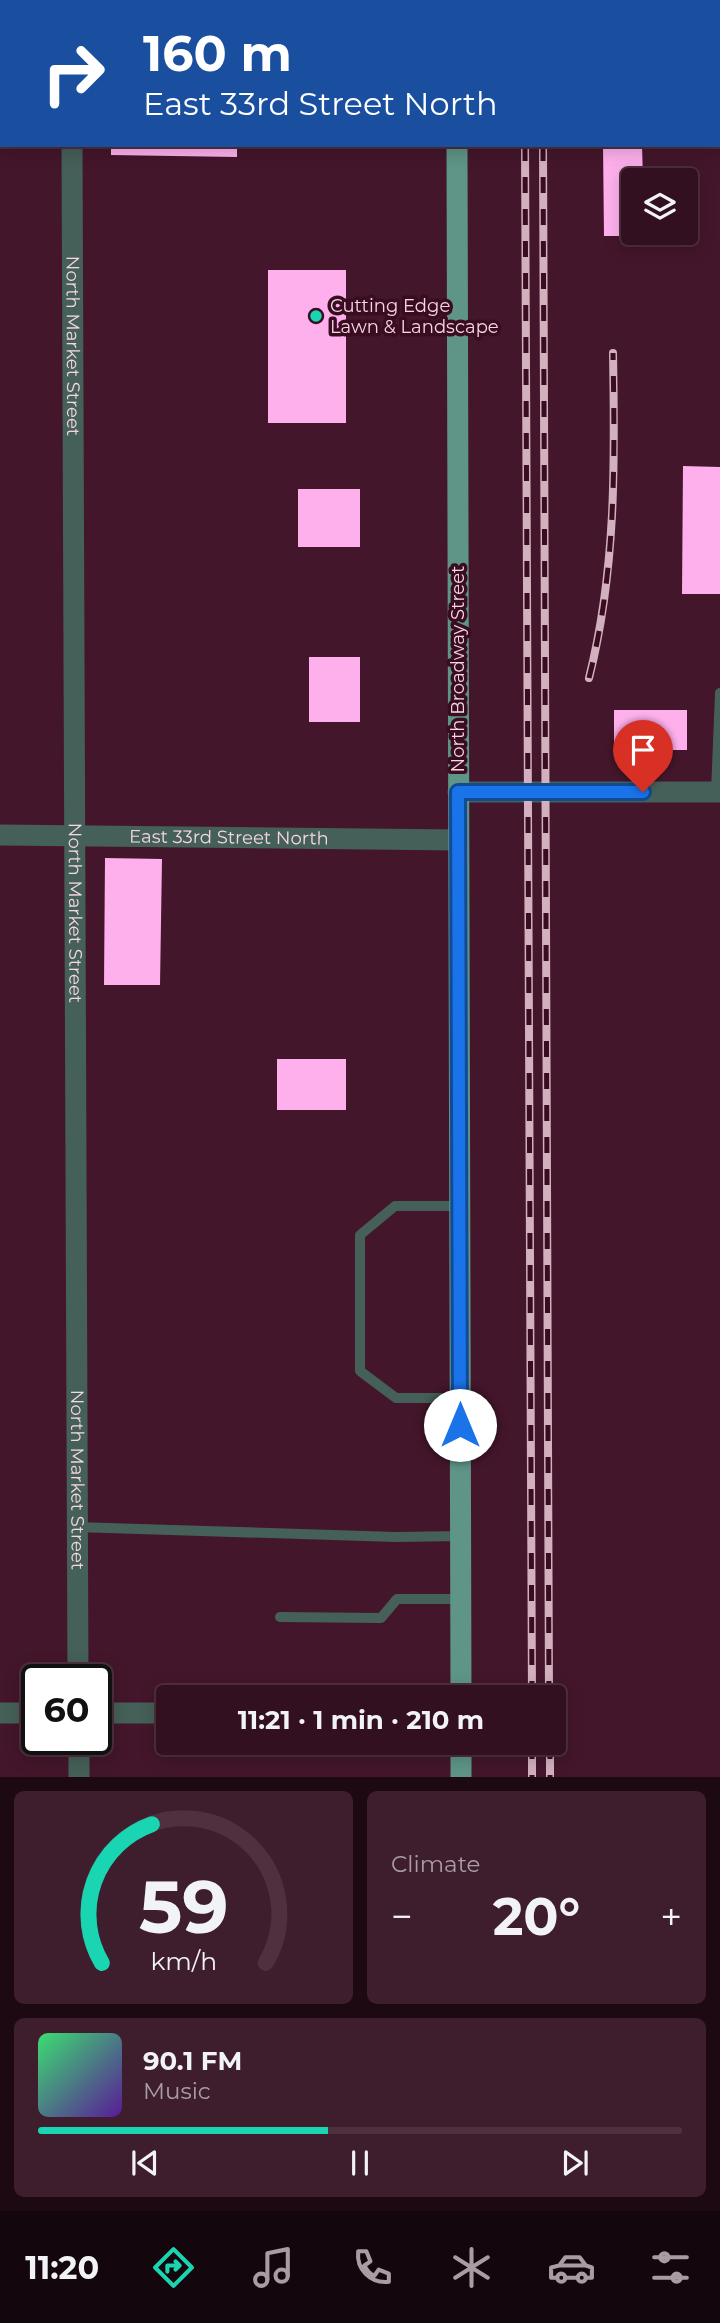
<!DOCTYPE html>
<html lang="en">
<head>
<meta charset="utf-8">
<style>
	:root { --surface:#331020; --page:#3e1e2d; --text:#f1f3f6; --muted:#a99da5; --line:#4e303e; --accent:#1ad5b2 }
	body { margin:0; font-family:Montserrat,sans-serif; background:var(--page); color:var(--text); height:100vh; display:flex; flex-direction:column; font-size:26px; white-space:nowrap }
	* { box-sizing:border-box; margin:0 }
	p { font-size:23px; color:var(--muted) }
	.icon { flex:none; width:38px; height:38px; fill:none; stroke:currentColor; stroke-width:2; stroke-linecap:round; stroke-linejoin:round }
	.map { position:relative; height:1777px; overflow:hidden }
	.panel { display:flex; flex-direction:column; gap:14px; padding:14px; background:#1c0912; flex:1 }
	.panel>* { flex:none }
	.guide { position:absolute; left:0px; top:0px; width:721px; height:147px; box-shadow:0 4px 18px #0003,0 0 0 2px var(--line); background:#1a4fa0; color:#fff; overflow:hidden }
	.fabs { position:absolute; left:621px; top:168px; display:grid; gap:14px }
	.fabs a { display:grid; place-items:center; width:77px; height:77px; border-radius:7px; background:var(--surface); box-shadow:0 4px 18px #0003,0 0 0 2px var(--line); font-size:35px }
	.speed { position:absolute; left:21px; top:1664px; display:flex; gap:14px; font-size:35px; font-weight:700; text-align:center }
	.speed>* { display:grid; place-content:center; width:91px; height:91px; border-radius:50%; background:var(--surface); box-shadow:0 4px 18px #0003,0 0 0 2px var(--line); line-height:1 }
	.speed .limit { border:4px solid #111; border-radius:10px; background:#fff; color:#111 }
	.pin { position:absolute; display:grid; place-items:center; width:60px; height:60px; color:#fff; margin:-72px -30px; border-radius:50% 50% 50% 0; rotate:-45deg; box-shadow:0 0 7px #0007 }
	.pin .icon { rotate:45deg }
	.me { position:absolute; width:77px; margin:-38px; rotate:0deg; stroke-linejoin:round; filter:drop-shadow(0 0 5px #0008) }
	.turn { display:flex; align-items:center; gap:24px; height:147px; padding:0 28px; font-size:32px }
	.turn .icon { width:91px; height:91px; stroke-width:2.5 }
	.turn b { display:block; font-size:49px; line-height:60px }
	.big { font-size:52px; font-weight:700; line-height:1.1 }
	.panel .card { flex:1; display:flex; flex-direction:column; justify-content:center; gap:10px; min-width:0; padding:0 24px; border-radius:10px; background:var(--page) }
	.panel .dial { align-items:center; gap:0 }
	.dial svg { height:182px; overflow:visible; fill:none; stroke:var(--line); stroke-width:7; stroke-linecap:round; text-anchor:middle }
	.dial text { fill:var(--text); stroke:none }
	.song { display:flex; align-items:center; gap:21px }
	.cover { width:84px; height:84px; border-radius:10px; background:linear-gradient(135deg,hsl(140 70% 55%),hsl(270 70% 35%)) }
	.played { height:7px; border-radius:4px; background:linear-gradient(90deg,var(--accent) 45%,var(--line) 45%) }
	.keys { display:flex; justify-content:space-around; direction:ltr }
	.heat { display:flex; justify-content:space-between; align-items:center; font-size:38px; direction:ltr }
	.panel .tiles { flex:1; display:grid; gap:14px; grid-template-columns:1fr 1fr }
	.card:last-child { grid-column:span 2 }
	.trip { position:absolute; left:156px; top:1685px; width:410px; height:70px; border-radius:7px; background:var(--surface); box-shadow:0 4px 18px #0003,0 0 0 2px var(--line); font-weight:700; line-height:70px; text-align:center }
	.dock { display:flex; height:112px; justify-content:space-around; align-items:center; background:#14060d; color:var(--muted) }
	.dock .icon { width:49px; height:49px }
	.dock .current { color:var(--accent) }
	.dock b { font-size:32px; color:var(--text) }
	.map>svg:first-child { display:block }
	.building { fill:#feb0ed }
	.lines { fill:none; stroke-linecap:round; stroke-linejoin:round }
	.lane { stroke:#456058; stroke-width:10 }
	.street { stroke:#456058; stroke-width:21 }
	.primary { stroke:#5e9586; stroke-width:21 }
	.rail-casing { stroke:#d2b0bd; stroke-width:8 }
	.rail { stroke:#390c21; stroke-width:5; stroke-dasharray:16; stroke-linecap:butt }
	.route-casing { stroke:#114b97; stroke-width:18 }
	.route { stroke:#1a73e8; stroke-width:12 }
	.poi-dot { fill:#1ad5b2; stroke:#390c21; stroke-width:2.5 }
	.labels { text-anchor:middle; stroke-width:7; stroke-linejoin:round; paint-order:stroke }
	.poi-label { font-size:18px; fill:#f5d6e1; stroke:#390c21; text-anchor:start }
	.street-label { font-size:18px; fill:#f5d6e1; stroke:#390c21 }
</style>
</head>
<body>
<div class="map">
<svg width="720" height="1777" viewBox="0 0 720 1777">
	<rect width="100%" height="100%" fill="#44162b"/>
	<!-- building -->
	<path class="building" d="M111,145H237V157L111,155Z
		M603,145H642L643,180H634V233H643L644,236H604Z
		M268,270H346V423H268Z
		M683,466L720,467V594H682Z
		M298,489H360V547H298Z
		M309,657H360V722H309Z
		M614,710H687V750H614Z
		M105,858L162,859L160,985H104Z
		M277,1059H346V1110H277Z"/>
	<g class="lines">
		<!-- lane -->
		<path class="lane" d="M716,792L720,693
			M459,1206H395L360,1235V1371L396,1398H460
			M76,1527L396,1537L460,1536
			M280,1617L381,1618L397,1599H461"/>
		<!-- street -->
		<g class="street">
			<path d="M0,21H2"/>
			<path id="s1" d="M72,145L78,1680"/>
			<path d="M458,792H720"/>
			<path id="s2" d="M0,835L458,840"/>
			<path d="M0,1713H37"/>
			<path d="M96,1713H168"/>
			<path d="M79,1740V1777"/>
		</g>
		<!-- primary -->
		<path class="primary" d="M456,0V2
			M457,145L461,1698
			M461,1743V1777"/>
		<!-- rail casing -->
		<g class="rail-casing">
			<path id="rail" d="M525,0V2
				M543,0V2
				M525,145L532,1698
				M543,145L549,1698
				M589,678C616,571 615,464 613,353
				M532,1743V1777
				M550,1743V1777"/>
		</g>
		<!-- rail -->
		<use href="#rail" class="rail"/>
	</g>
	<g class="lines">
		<!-- route casing -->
		<g class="route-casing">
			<path id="route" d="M460,1425L458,792H643"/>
		</g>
		<!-- route -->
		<use href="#route" class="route"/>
	</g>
	<!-- markers -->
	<circle class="poi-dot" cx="316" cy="316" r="7"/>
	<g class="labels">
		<!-- poi labels -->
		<g class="poi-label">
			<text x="330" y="312">Cutting Edge<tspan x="330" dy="21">Lawn &amp; Landscape</tspan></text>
		</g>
		<!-- street labels -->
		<g class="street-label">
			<text dy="6" stroke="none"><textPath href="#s1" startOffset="201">North Market Street</textPath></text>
			<text transform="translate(458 669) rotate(-90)" y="6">North Broadway Street</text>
			<text dy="6" stroke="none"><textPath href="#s2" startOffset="229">East 33rd Street North</textPath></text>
			<text dy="6" stroke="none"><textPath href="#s1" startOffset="768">North Market Street</textPath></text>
			<text dy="6" stroke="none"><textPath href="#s1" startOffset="1335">North Market Street</textPath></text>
		</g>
	</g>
</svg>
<div class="fabs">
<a><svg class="icon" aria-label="layers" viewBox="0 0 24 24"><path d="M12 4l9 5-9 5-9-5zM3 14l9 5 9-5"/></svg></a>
</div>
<div class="speed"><div class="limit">60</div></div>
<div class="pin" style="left:643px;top:792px;background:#d93025"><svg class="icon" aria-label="arrive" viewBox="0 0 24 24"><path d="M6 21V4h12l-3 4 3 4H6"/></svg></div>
<svg class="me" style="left:460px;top:1425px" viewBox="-20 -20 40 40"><circle r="19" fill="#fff"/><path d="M0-13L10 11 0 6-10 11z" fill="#1a73e8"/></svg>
<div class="trip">11:21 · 1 min · 210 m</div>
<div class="guide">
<div class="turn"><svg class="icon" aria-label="right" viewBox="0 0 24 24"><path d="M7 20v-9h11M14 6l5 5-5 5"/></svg><div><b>160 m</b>East 33rd Street North</div></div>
</div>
</div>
<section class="panel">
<div class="tiles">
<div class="card dial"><svg viewBox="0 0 100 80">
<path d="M14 69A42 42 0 1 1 86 69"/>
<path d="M14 69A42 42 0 0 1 36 8" stroke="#1ad5b2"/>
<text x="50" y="56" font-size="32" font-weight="700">59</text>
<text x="50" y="72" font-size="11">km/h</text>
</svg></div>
<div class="card"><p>Climate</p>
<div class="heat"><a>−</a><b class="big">20°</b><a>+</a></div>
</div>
<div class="card">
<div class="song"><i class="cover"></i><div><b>90.1 FM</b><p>Music</p></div></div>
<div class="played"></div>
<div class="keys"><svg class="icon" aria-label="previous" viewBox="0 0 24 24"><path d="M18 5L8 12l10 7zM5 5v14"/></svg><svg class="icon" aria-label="pause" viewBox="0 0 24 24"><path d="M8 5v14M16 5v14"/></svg><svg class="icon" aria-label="next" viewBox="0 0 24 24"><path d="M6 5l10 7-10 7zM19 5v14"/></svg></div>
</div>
</div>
</section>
<nav class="dock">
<b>11:20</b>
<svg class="icon current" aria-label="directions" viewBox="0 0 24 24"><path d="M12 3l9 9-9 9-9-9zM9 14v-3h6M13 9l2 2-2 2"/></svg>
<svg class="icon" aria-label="music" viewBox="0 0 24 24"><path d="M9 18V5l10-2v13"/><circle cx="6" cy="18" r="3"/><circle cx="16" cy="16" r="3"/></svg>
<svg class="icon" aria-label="phone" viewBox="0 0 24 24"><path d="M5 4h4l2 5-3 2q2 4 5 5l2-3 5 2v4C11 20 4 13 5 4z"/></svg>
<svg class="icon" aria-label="climate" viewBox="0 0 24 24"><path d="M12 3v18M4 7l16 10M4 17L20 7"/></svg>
<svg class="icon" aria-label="car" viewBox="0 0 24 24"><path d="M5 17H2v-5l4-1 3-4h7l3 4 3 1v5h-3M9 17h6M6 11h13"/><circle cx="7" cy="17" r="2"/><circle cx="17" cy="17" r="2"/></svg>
<svg class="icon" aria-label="filters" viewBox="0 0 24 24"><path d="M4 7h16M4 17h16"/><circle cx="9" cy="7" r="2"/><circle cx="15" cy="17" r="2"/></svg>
</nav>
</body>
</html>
